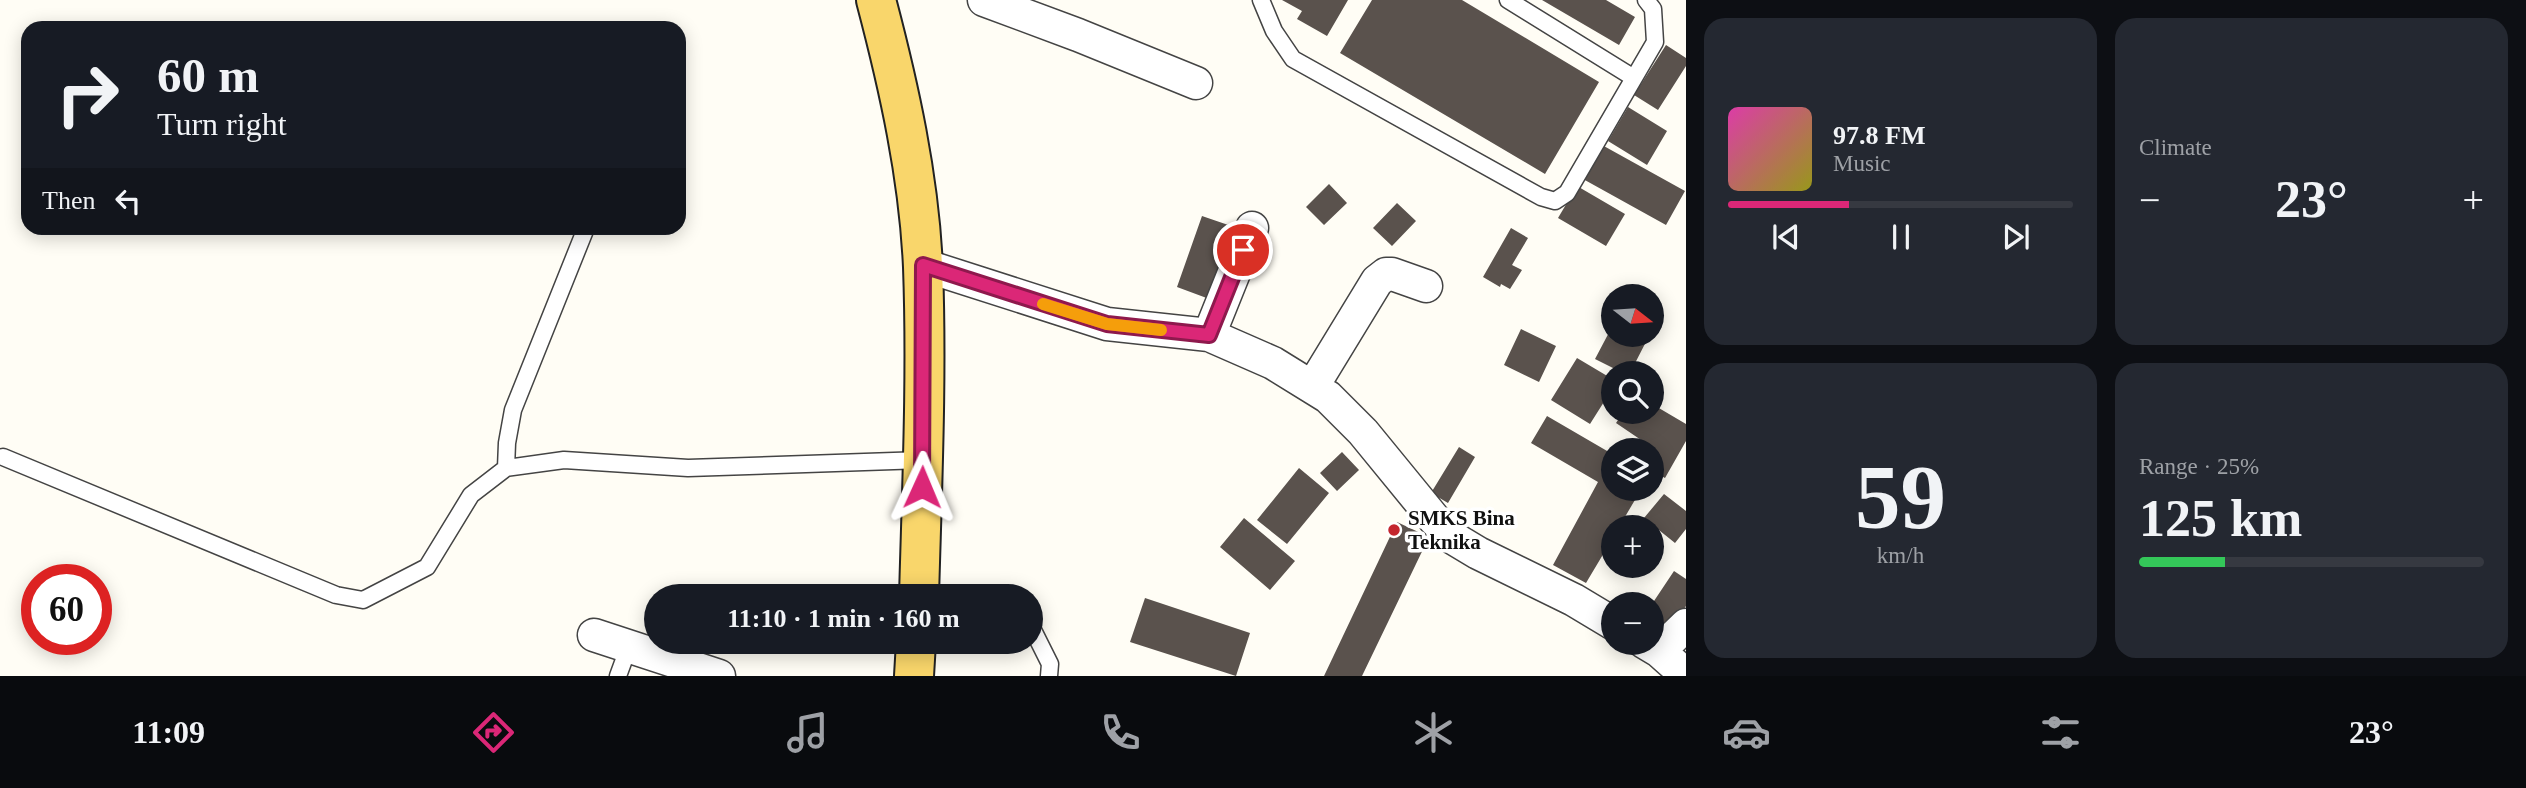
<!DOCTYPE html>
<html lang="en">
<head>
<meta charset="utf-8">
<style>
	:root { --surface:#171b24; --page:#242831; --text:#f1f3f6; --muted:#9ea1a6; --line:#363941; --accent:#db2777 }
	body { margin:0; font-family:"Times New Roman",serif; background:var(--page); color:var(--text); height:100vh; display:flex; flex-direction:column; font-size:26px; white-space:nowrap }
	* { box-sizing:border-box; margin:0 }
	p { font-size:23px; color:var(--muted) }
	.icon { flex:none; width:38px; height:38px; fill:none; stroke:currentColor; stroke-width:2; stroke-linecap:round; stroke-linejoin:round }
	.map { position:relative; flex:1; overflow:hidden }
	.drawer { display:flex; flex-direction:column; gap:18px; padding:18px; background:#0d0f14; width:840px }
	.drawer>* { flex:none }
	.guide { position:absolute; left:21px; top:21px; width:665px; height:214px; border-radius:21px; box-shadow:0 4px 18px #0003; background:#171b24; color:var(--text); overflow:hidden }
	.needle { width:46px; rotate:107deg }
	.buttons { position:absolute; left:1601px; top:284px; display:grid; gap:14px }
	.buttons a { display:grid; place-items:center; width:63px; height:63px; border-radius:50%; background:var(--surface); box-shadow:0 4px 18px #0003; font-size:35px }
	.speed { position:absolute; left:21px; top:564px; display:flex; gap:14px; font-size:35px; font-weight:700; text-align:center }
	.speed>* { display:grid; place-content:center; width:91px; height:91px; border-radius:50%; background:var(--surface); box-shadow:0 4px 18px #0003; line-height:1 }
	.speed .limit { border:10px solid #d22; background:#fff; color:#111 }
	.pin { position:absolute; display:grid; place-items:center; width:60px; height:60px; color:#fff; margin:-30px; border:4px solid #fff; border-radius:50%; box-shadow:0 2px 7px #0007 }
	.me { position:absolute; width:77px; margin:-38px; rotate:1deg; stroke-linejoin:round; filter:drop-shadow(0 0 5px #0008) }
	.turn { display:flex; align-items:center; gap:24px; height:147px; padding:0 21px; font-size:32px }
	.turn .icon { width:91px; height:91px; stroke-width:2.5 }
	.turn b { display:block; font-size:49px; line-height:60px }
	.then { display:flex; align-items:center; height:66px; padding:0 21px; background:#0003; gap:14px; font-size:26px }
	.big { font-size:52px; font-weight:700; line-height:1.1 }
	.drawer .card { flex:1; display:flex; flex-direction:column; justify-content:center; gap:10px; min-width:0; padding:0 24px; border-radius:21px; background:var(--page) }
	.drawer .dial { align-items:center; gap:0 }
	.dial b { font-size:91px; line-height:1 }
	.song { display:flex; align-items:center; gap:21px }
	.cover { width:84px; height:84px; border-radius:10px; background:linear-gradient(135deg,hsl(320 70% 55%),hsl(60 70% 35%)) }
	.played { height:7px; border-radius:4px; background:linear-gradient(90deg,var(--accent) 35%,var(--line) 35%) }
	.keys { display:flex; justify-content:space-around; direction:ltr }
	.heat { display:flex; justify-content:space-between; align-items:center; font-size:38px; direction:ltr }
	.charge { height:10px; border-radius:5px; background:linear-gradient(90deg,#34c759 25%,var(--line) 0) }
	.drawer .tiles { flex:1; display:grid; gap:18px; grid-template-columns:repeat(2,1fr) }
	.trip { position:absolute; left:644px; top:584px; width:399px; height:70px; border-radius:35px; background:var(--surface); box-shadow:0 4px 18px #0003; font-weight:700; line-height:70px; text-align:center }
	.dock { display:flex; height:112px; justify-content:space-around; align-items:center; background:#090b0e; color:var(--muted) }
	.dock .icon { width:49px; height:49px }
	.dock .current { color:var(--accent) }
	.dock b { font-size:32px; color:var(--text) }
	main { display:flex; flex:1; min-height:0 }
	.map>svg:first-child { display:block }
	.building { fill:#5a524d }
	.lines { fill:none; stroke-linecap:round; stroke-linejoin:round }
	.service-casing { stroke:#444; stroke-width:19 }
	.minor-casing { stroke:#444; stroke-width:35 }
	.primary-casing { stroke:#222; stroke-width:42 }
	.service { stroke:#fff; stroke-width:16 }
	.minor { stroke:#fff; stroke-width:32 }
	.primary { stroke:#f9d66b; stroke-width:38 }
	.route-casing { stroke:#8e194d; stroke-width:18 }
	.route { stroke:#db2777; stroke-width:12 }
	.slow { stroke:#f59e0b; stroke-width:12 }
	.poi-dot { fill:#c4262e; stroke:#fff; stroke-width:2.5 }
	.labels { text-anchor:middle; stroke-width:7; stroke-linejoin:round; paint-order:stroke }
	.poi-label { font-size:21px; font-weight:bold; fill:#111; stroke:#fff; text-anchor:start }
</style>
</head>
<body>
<main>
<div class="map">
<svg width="1686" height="676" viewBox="0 0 1686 676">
	<rect width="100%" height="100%" fill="#fffdf5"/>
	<!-- building -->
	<path class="building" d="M1282,0H1348L1327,36L1297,19L1302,11Z
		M1372,0H1462L1599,82L1545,174L1340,53Z
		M1542,0H1606L1635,17L1619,45Z
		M1666,45L1686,58V66L1658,110L1634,95Z
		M1628,107L1667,131L1647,165L1608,141Z
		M1602,145L1685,191L1666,225L1583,179Z
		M1329,184L1347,203L1324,225L1306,207Z
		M1577,186L1625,214L1606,246L1558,218Z
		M1397,203L1416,221L1392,246L1373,228Z
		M1202,216L1237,228L1212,300L1177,287Z
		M1511,228L1528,238L1512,265L1522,270L1510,289L1501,284L1500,287L1483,277Z
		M1614,323V334H1650L1630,373H1623L1595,359Z
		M1521,329L1556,346L1539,382L1504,365Z
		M1577,358L1614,380V386L1590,424L1551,400Z
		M1652,404L1686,424V441L1665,478L1652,471V450H1644L1647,444L1616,423L1624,411H1652Z
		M1547,416L1614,455V488H1642L1619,527H1614V536L1586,583L1553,565L1598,482L1531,443Z
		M1459,447L1475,457L1448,503L1431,493Z
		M1342,452L1359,470L1337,491L1320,473Z
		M1299,468L1329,493L1287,544L1257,520Z
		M1664,494L1686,511V529L1675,543L1644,518Z
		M1244,518L1295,561L1270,590L1220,547Z
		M1397,522L1429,537L1362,676H1324Z
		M1674,571L1686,579V606L1662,642L1652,635V604Z
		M1145,598L1250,633L1236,676L1130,642Z"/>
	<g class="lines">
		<!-- service casing -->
		<g class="service-casing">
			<path id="service" d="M1261,0L1274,31L1293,59L1541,197L1555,201L1567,193L1655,42L1653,9L1646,0
				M1508,0L1634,78
				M3,457L336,595L363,600L427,567L471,495L506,468L564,460L688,468L923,460
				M506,468L507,443L513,410L586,228
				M1031,626L1050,664L1049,676
				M618,676L629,646"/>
		</g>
		<!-- minor casing -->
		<g class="minor-casing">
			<path id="minor" d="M984,0L1078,35L1196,83
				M923,265L1107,324L1209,335L1273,363L1328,397L1363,432L1435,520L1453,538L1478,553L1574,600L1614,624
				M1209,335L1252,228
				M1313,386L1377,281L1386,274H1392L1426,286
				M594,635L719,676
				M1644,642L1659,651L1686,675
				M1659,651L1686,625"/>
		</g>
		<!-- primary casing -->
		<g class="primary-casing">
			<path id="primary" d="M876,0C899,87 919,177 923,267C927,376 922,487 919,597
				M914,676L916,642"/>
		</g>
		<!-- service -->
		<use href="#service" class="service"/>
		<!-- minor -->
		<use href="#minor" class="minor"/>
		<!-- primary -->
		<use href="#primary" class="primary"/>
	</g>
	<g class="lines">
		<!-- route casing -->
		<g class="route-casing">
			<path id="route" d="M922,487L923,265L1107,324L1209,335L1243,250"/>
		</g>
		<!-- route -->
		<use href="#route" class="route"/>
		<!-- slow -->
		<path class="slow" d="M1043,304L1107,324L1161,330"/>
	</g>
	<!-- markers -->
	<circle class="poi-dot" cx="1394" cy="530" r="7"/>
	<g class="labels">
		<!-- poi labels -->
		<g class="poi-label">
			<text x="1408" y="525">SMKS Bina<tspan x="1408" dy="24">Teknika</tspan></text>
		</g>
	</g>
</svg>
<div class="buttons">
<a><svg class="needle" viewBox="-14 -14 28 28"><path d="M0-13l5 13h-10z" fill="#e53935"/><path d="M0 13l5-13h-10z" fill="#9ea1a6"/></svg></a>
<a><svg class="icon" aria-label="search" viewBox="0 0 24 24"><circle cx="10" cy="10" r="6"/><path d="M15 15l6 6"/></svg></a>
<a><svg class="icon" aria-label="layers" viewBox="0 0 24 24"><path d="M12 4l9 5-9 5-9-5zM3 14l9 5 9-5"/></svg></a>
<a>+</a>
<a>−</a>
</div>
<div class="speed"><div class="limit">60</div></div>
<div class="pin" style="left:1243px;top:250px;background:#d93025"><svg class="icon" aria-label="arrive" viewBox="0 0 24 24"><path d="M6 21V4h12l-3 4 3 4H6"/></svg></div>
<svg class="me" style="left:922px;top:487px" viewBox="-20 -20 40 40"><path d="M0-17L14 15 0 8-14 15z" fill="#db2777" stroke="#fff" stroke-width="4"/></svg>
<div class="trip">11:10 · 1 min · 160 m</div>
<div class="guide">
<div class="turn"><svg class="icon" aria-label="right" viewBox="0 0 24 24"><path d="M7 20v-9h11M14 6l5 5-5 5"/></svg><div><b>60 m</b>Turn right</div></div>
<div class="then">Then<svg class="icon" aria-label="left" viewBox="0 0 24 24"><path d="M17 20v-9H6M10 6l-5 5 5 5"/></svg></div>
</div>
</div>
<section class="drawer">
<div class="tiles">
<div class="card">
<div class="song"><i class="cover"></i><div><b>97.8 FM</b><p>Music</p></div></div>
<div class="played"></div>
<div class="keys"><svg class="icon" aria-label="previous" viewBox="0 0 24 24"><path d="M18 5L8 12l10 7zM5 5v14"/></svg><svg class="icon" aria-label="pause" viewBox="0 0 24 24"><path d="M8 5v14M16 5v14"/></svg><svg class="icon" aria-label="next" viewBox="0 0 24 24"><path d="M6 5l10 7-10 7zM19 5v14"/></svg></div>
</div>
<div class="card"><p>Climate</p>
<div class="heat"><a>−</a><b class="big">23°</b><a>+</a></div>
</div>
<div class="card dial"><b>59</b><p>km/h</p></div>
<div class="card"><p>Range · 25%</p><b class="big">125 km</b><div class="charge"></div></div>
</div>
</section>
</main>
<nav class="dock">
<b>11:09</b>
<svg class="icon current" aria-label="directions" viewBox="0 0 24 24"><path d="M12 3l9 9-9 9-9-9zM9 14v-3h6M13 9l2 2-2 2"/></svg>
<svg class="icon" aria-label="music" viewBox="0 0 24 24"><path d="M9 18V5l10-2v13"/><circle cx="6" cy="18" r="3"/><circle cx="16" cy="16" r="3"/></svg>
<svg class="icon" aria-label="phone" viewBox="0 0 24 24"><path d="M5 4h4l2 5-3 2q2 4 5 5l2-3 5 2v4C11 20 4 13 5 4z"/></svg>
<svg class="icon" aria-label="climate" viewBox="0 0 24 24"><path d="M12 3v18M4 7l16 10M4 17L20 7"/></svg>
<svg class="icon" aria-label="car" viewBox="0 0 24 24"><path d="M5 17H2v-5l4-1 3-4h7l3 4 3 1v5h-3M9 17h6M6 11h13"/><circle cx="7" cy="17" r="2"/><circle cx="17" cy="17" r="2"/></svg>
<svg class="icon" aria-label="filters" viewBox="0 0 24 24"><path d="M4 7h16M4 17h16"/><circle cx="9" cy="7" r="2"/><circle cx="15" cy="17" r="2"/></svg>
<b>23°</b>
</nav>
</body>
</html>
